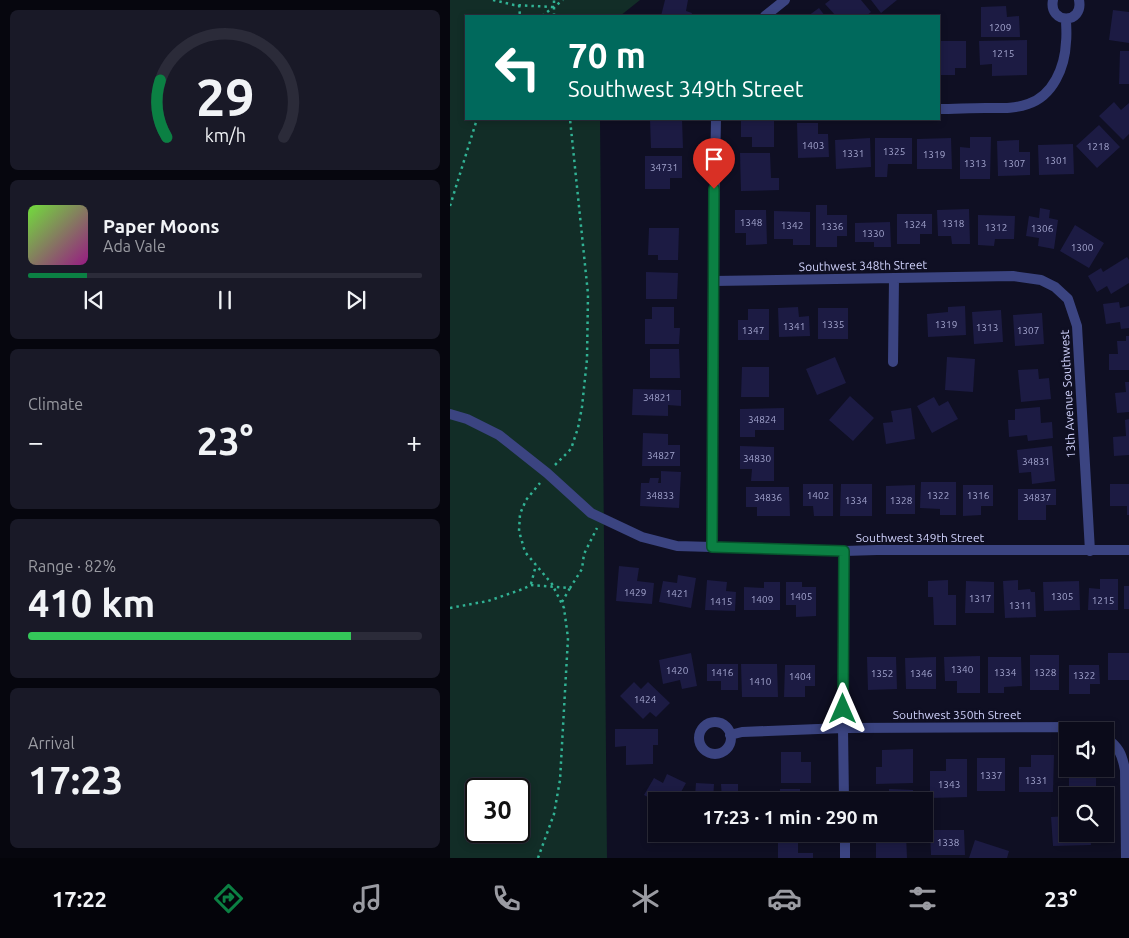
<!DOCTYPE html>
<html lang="en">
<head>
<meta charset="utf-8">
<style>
	:root { --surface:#0b0b1a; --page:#191927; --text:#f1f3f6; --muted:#9a9ba2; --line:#2b2b39; --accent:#0b8043 }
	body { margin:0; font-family:Ubuntu,sans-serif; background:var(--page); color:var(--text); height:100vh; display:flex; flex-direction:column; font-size:19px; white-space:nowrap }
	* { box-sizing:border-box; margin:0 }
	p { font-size:16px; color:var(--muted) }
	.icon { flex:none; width:28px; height:28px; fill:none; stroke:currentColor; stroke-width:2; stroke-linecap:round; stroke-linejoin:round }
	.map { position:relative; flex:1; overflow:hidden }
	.panel { display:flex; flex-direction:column; gap:10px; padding:10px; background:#06060e; width:450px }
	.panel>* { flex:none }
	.top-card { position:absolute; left:15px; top:15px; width:475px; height:105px; border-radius:0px; box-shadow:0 2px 8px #0003,0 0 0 1px var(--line); background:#00695c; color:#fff; overflow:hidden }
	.tools { position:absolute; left:609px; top:722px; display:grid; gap:10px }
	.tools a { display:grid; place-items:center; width:55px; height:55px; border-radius:0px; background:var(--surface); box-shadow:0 2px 8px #0003,0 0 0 1px var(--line); font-size:25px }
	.speed { position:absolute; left:15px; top:778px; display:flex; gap:10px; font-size:25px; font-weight:700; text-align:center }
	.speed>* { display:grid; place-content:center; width:65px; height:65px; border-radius:50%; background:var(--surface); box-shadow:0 2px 8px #0003,0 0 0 1px var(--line); line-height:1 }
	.speed .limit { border:2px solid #111; border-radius:8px; background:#fff; color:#111 }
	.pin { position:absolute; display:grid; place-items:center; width:42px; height:42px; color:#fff; margin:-51px -21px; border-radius:50% 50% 50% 0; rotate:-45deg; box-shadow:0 0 5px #0007 }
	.pin .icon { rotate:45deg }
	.me { position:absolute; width:55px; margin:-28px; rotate:0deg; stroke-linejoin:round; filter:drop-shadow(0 0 4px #0008) }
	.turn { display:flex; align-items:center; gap:18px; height:105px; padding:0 20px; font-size:22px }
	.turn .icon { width:65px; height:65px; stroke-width:2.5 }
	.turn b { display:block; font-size:35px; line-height:42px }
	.big { font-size:38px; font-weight:700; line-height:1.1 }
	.panel .card { flex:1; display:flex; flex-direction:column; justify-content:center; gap:8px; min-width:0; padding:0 18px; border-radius:8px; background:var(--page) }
	.panel .dial { align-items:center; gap:0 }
	.dial svg { height:130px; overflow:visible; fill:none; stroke:var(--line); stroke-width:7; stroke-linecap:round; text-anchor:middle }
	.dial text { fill:var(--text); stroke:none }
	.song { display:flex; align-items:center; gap:15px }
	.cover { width:60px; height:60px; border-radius:8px; background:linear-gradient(135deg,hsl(100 70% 55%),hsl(310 70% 35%)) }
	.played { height:5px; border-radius:2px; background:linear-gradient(90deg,var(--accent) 15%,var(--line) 15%) }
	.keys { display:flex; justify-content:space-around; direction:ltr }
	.heat { display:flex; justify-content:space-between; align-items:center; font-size:28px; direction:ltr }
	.charge { height:8px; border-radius:4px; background:linear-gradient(90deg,#34c759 82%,var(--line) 0) }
	.trip { position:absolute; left:198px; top:792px; width:285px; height:50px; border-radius:0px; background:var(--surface); box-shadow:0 2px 8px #0003,0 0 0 1px var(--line); font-weight:700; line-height:50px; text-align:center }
	.tabs { display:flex; height:80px; justify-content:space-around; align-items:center; background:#04040a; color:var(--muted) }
	.tabs .icon { width:35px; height:35px }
	.tabs .on { color:var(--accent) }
	.tabs b { font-size:22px; color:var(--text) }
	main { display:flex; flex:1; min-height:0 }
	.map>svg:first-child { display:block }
	.green { fill:#122d27; fill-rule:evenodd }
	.building { fill:#1c1b43 }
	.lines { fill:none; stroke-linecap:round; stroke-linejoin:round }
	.path { stroke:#31b294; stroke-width:2.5; stroke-dasharray:2.5 4; stroke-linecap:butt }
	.minor { stroke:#3b4481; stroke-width:10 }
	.route-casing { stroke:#07532c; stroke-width:12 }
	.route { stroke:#0b8043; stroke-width:9 }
	.labels { text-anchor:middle; stroke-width:5; stroke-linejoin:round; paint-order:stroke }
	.number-label { font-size:10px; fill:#a4a6cf }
	.street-label { font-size:12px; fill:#d2d4fe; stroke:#0f0f23 }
</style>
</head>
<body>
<main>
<section class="panel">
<div class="card dial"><svg viewBox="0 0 100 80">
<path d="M14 69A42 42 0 1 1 86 69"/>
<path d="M14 69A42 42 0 0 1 10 34" stroke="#0b8043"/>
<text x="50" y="56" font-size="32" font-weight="700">29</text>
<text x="50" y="72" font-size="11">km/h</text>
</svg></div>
<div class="card">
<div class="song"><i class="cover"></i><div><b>Paper Moons</b><p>Ada Vale</p></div></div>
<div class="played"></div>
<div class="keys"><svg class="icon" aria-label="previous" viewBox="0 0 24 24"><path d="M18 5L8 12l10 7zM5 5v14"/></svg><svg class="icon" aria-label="pause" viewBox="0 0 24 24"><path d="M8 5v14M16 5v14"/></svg><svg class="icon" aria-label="next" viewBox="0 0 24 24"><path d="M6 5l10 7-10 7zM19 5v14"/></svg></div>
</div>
<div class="card"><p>Climate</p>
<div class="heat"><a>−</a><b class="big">23°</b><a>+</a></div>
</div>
<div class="card"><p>Range · 82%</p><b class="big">410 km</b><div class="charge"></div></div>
<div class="card"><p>Arrival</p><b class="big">17:23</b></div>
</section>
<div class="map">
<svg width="679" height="858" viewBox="0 0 679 858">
	<rect width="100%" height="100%" fill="#0f0f23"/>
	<!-- green -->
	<path class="green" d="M0,0H190L170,16H16V119H150L157,858H0ZM26,789H69V831H26Z"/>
	<!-- building -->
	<path class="building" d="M215,0H238L236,11L242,13L241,16H211Z
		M380,0H411L421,12L416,16H386L375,4Z
		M421,0H447L431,13Z
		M556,6L557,17L569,16L570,37H531V7Z
		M369,8L375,16H358Z
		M663,10L679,12V43L659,40Z
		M577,40V75L542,76V64L530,65L529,41Z
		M489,41H516V68H505V75H489Z
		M670,51H679V84H669Z
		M664,102L671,110L679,103V134L673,140L649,116Z
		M200,119H232L233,148H201Z
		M291,119H324V147H302V137H291Z
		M347,123H368V134H378L379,157L348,158Z
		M649,125L670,147L647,168L626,146Z
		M520,137H541L540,179H510V147L520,148Z
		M420,138L421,167L386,169L385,140Z
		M425,138H462V164H438L437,177H425Z
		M501,138L502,169H467V139Z
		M569,140V152H580V175L548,176L547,141Z
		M623,144L624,174L589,175L588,145Z
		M290,153H320L321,178H329V190L291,191Z
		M195,156H232V178H220V189H195Z
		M366,205H377V215H397V236H387V247H366Z
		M590,208L600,210L599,218L608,220L604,249L588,246L589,238L576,236L579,216L589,218Z
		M519,209L520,244H502L501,236H488L487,210Z
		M285,210H316L317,244L296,245V233H285Z
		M324,211L360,212V245H343V239H324Z
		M447,214H482V234H470V244H447Z
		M528,215L565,216L564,239H545L544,246L528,245Z
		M440,222L441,247H424V242H405V223Z
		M625,225L654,243L639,268L610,251Z
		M199,228H229L228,260H208V255H198Z
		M677,257L679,260V283L661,294L657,286L647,292L638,276L651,268L653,272Z
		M196,272L228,273L227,299H196Z
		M669,302L670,308L679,306V328L671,329L670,322L656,324L653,304Z
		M515,306L516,335L478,337L477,314L498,312V307Z
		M202,307H224V328H230L229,344H195V319H202Z
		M348,307L349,317L359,316L360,336L329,337L328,308Z
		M368,308H398V339H368Z
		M298,309H319V340H288V320H298Z
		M551,310L553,342L524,344L522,312Z
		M592,313L594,344L565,346L563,315Z
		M676,336H679V370H659V354H668L667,341H676Z
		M200,349H229L230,378H200Z
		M385,357L396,383L367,395L356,369Z
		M497,357L525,359L523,392L495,390Z
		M292,367H319V397H291Z
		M588,369L589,379L599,378L601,399L571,402L568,370Z
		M675,382H679V412L667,413L665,393L676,392Z
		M183,389L231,390V406L218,405V416L182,415Z
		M400,396L424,418L403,441L379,420Z
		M484,397L489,406L498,401L508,419L482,433L467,406Z
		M590,407L591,423L602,422L603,438L578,441L577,435L559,437L558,420H565V409Z
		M334,408V430H305V437H290V409Z
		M461,408L465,439L436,444L433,423L443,422L441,411Z
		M679,419V455L664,456L663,437L676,436L675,420Z
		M193,433L218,434V445H230V466H192Z
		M290,446L324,447V481H301L302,469H290Z
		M602,446L605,481L582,484L581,472L569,473L567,450Z
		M211,471L231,472L229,508L190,506L191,483H199L200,478H209L208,483H211Z
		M471,482H506V515H490V509L470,508Z
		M353,484H383V516H364L363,506H353Z
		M391,484H422V516H390Z
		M660,484H679V515H677V506H660Z
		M465,485V514H436V486Z
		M513,485H543V506H531V515L513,516Z
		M296,487H339L340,516H307V507H296Z
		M568,489H606V505H596V520H568Z
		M169,566L189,568L187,581L204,583L202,604L166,601Z
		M228,575L246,578L241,608L209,602L213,581L227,583Z
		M650,579H668V610H638L639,588L650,589Z
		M257,580L277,582L276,591L286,592L285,611L255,610Z
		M498,580V595H506V625H484L483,597H478V581Z
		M568,580V590L580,589L581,592H585L586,617L555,618L553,581Z
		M516,581L544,582V613H515Z
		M629,581L630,610L594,611L593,582Z
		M314,582H330V610H294V587L314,588Z
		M336,582H352V587H366V616L346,617V605H336Z
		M674,586H679V609H674Z
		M241,653L247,686L232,689L230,680L213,684L209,660Z
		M658,653H679V680H658Z
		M580,655H609V690H580Z
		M530,656V693H507V681H495L494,657Z
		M417,657H446L447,689L418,690Z
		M486,657V689H456L455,658Z
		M538,657H571L572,686L554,687V693H538Z
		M257,664H288V690H271V681H257Z
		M291,664H327L328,697H292Z
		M335,665H365V686H355V697H334Z
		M619,665H649L650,684H640V694H619Z
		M184,682L191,689L198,682L220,703L206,717L200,712L193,719L170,696Z
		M165,729H208V745H203V764L176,765V746L165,747Z
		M463,749V783L426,784V767H432V750Z
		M331,752H351V762H361V783H331Z
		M581,755H604L603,792H569V767H581Z
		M527,758H555V791H527Z
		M496,759H517V797L480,798V771H496Z
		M619,769H646V787L619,788Z
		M217,774L236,783L226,801H206L194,795L204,778L213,783Z
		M246,783L264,784L263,801H239V796H245Z
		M271,784H288V797L305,796V801H272Z
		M330,789H350V801H330Z
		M439,789L463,790V801H439Z
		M618,816V834H640L641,845L603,846L601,817Z
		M480,830H514L515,855H481Z
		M426,834H456L457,858H426Z
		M328,836H348V853H363V858H328Z
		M525,840L559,851L557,858H519Z"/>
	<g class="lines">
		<!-- path -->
		<path class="path" d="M43,0L64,5L103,7
			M69,5L70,16
			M92,16L113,0
			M104,16V0
			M0,206L27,119
			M105,465L121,449L128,428L132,407L137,359L138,294L120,119
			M81,584L86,565
			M112,602L120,588
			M0,608L38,601L73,589L81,585L120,588L132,569L134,554L147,528
			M88,858L104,814L110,780L118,638L114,608L102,584L75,552L69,531L70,514L76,500L90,483"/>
		<!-- minor -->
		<path class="minor" d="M603,0C598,24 634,25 629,0
			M315,16L335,0
			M489,109C504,109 520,108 535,108C550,108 564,109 578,104C603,96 615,67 616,42C617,34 616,26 616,19
			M263,281L563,276L591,280L605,287L618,299L627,326L640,551
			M443,362L444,278
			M0,414L17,419L49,435L97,473L141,513L192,537L227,546L394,551L427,550H679
			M262,547L263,281L266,119
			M394,551L393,728L394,801
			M249 738a16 16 0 1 1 32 0a16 16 0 1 1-32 0Z
			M280,735L292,732L393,728L626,727L644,731
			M655,737C669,747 672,754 675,770L676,858
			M395,834V858"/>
	</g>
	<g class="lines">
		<!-- route casing -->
		<g class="route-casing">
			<path id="route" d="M264,189L262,547L394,551L393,709"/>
		</g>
		<!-- route -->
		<use href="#route" class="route"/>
	</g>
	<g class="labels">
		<!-- number labels -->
		<g class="number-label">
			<text x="550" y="31">1209</text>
			<text x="553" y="57">1215</text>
			<text x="363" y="149">1403</text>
			<text x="648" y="150">1218</text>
			<text x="444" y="155">1325</text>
			<text x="403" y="157">1331</text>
			<text x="484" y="158">1319</text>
			<text x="606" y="164">1301</text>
			<text x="525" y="167">1313</text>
			<text x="564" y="167">1307</text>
			<text x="214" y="171">34731</text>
			<text x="301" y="226">1348</text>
			<text x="503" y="227">1318</text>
			<text x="465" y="228">1324</text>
			<text x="342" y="229">1342</text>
			<text x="382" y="230">1336</text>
			<text x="546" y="231">1312</text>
			<text x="592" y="232">1306</text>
			<text x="423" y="237">1330</text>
			<text x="632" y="251">1300</text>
			<text x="383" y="328">1335</text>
			<text x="496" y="328">1319</text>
			<text x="344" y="330">1341</text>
			<text x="537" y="331">1313</text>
			<text x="303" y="334">1347</text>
			<text x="578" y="334">1307</text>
			<text x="207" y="401">34821</text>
			<text x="312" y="423">34824</text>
			<text x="211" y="459">34827</text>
			<text x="307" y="462">34830</text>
			<text x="586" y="465">34831</text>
			<text x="210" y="499">34833</text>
			<text x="368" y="499">1402</text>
			<text x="488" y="499">1322</text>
			<text x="528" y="499">1316</text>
			<text x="318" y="501">34836</text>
			<text x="587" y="501">34837</text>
			<text x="406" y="504">1334</text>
			<text x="451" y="504">1328</text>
			<text x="185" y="596">1429</text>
			<text x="227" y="597">1421</text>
			<text x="351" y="600">1405</text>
			<text x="612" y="600">1305</text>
			<text x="530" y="602">1317</text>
			<text x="312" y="603">1409</text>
			<text x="653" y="604">1215</text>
			<text x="271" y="605">1415</text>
			<text x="570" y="609">1311</text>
			<text x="512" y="673">1340</text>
			<text x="227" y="674">1420</text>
			<text x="272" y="676">1416</text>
			<text x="555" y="676">1334</text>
			<text x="595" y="676">1328</text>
			<text x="432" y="677">1352</text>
			<text x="471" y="677">1346</text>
			<text x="634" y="679">1322</text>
			<text x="350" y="680">1404</text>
			<text x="310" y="685">1410</text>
			<text x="195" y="703">1424</text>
			<text x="541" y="779">1337</text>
			<text x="586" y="784">1331</text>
			<text x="499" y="788">1343</text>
			<text x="498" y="846">1338</text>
		</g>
		<!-- street labels -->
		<g class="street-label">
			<text transform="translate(413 266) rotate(-1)" y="4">Southwest 348th Street</text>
			<text transform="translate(618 394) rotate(-93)" y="4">13th Avenue Southwest</text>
			<text x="470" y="542">Southwest 349th Street</text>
			<text x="507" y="719">Southwest 350th Street</text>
		</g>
	</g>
</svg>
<div class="tools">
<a><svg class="icon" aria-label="sound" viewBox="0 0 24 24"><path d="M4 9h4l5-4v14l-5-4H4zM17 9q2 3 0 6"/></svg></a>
<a><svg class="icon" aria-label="search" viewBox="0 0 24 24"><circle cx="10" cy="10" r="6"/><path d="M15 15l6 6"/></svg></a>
</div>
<div class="speed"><div class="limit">30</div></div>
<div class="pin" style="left:264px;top:189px;background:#d93025"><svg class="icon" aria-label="arrive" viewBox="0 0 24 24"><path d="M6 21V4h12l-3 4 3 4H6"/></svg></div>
<svg class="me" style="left:393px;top:709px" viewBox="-20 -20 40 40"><path d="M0-17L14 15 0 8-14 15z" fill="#0b8043" stroke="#fff" stroke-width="4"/></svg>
<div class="trip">17:23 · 1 min · 290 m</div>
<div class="top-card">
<div class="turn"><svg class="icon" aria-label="left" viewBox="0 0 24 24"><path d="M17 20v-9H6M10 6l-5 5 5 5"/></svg><div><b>70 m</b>Southwest 349th Street</div></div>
</div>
</div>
</main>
<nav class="tabs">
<b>17:22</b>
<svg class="icon on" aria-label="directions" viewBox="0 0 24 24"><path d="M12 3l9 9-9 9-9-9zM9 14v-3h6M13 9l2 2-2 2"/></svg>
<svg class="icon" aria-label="music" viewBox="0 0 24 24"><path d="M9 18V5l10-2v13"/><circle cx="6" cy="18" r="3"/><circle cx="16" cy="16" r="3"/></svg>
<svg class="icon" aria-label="phone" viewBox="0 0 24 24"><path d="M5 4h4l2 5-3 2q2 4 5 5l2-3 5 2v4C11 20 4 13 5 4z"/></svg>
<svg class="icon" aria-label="climate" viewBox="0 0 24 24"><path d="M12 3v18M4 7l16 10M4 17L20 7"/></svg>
<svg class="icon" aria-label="car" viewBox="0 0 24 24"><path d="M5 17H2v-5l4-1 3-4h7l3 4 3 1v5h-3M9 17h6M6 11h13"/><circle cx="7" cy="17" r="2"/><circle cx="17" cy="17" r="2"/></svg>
<svg class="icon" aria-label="filters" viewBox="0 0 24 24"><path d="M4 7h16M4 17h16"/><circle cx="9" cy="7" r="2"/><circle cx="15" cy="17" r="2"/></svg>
<b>23°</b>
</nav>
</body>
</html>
